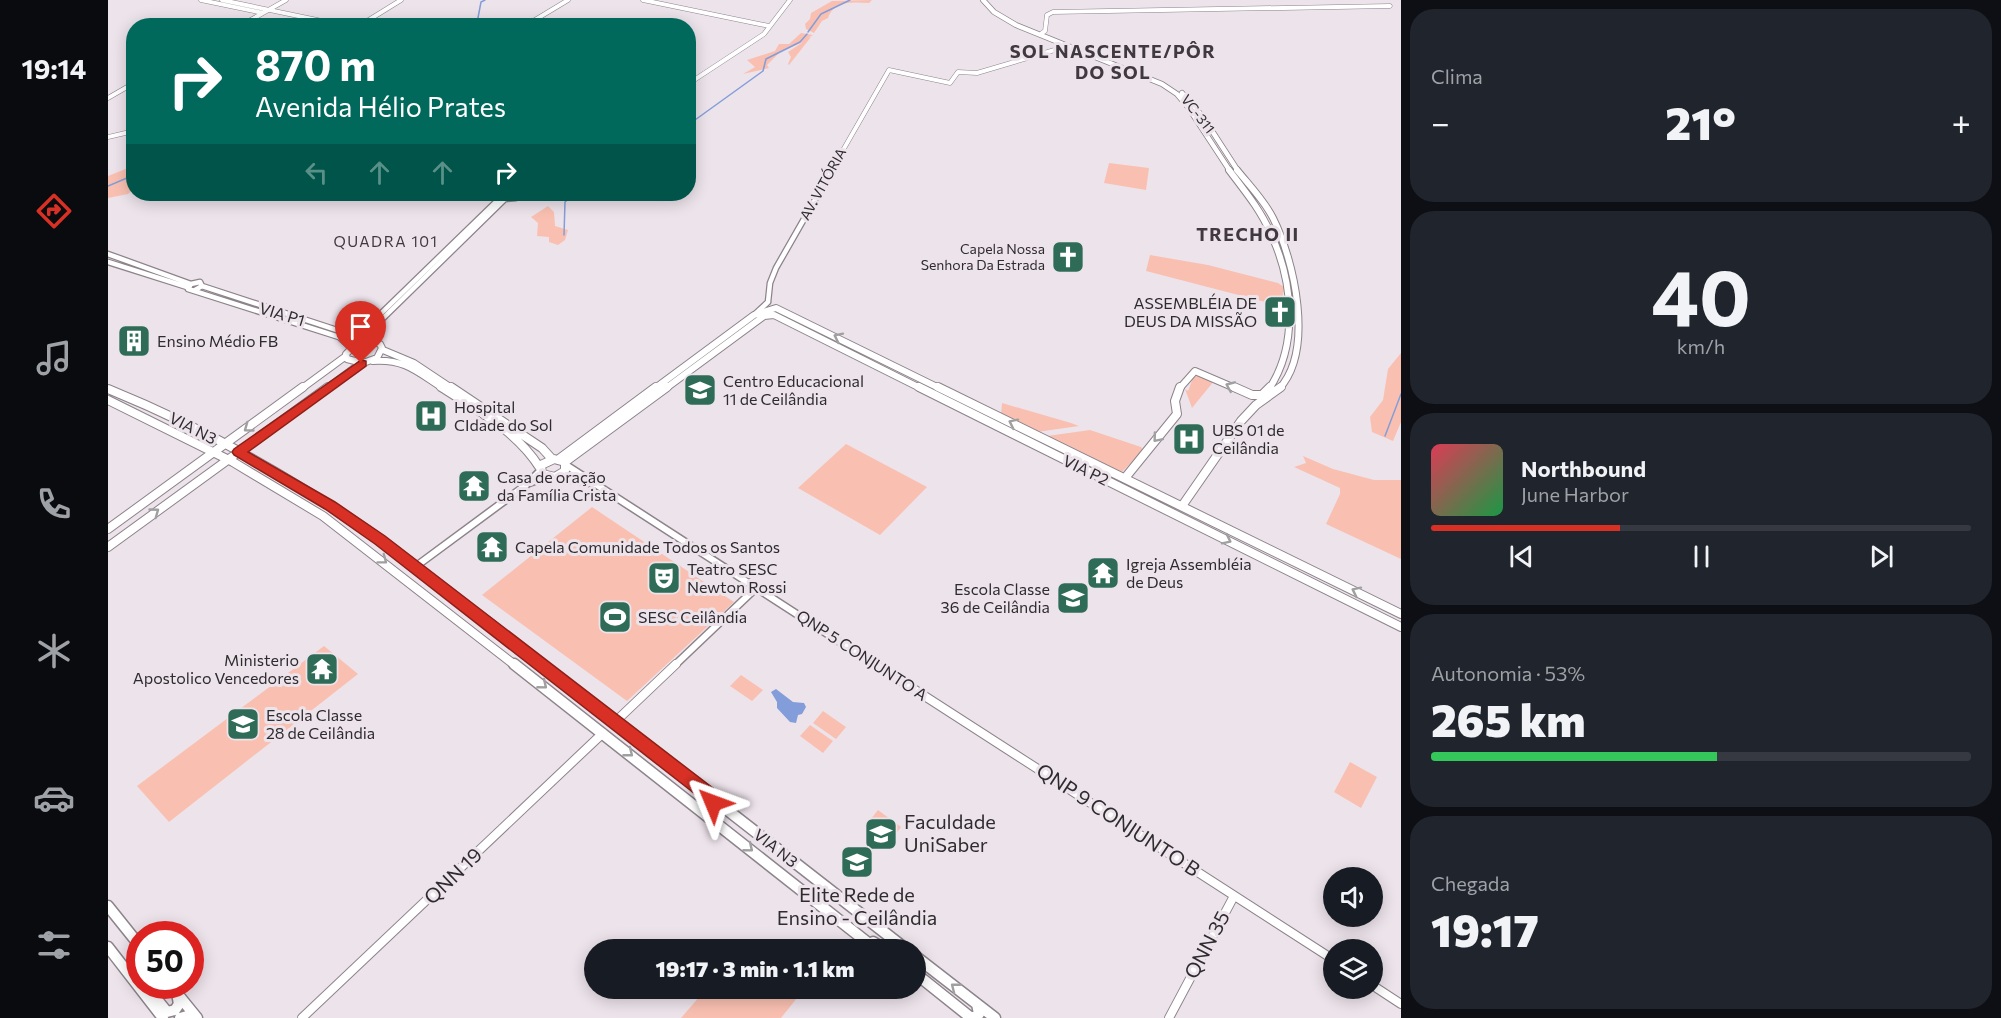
<!DOCTYPE html>
<html lang="pt">
<head>
<meta charset="utf-8">
<style>
	:root { --surface:#171b24; --page:#20242c; --text:#f1f3f6; --muted:#9ea1a6; --line:#363941; --accent:#d93025 }
	body { margin:0; font-family:Commissioner,sans-serif; background:var(--page); color:var(--text); height:100vh; display:flex; flex-direction:column; font-size:22px; white-space:nowrap }
	* { box-sizing:border-box; margin:0 }
	p { font-size:20px; color:var(--muted) }
	.icon { flex:none; width:33px; height:33px; fill:none; stroke:currentColor; stroke-width:2; stroke-linecap:round; stroke-linejoin:round }
	.map { position:relative; flex:1; overflow:hidden }
	.drawer { display:flex; flex-direction:column; gap:9px; padding:9px; background:#0d0f14; width:600px }
	.drawer>* { flex:none }
	.guide { position:absolute; left:18px; top:18px; width:570px; height:183px; border-radius:24px; box-shadow:0 3px 15px #0003; background:#00695c; color:#fff; overflow:hidden }
	.tools { position:absolute; left:1215px; top:867px; display:grid; gap:12px }
	.tools a { display:grid; place-items:center; width:60px; height:60px; border-radius:50%; background:var(--surface); box-shadow:0 3px 15px #0003; font-size:30px }
	.speed { position:absolute; left:18px; top:921px; display:flex; gap:12px; font-size:30px; font-weight:700; text-align:center }
	.speed>* { display:grid; place-content:center; width:78px; height:78px; border-radius:50%; background:var(--surface); box-shadow:0 3px 15px #0003; line-height:1 }
	.speed .limit { border:9px solid #d22; background:#fff; color:#111 }
	.pin { position:absolute; display:grid; place-items:center; width:51px; height:51px; color:#fff; margin:-62px -26px; border-radius:50% 50% 50% 0; rotate:-45deg; box-shadow:0 0 6px #0007 }
	.pin .icon { rotate:45deg }
	.me { position:absolute; width:66px; margin:-33px; rotate:314deg; stroke-linejoin:round; filter:drop-shadow(0 0 4px #0008) }
	.turn { display:flex; align-items:center; gap:21px; height:126px; padding:0 30px; font-size:27px }
	.turn .icon { width:78px; height:78px; stroke-width:2.5 }
	.turn b { display:block; font-size:42px; line-height:51px }
	.lanes { display:flex; align-items:center; height:57px; padding:0 30px; background:#0003; justify-content:center; gap:30px; direction:ltr }
	.lanes .off { opacity:.35 }
	.big { font-size:45px; font-weight:800; line-height:1.1 }
	.drawer .widget { flex:1; display:flex; flex-direction:column; justify-content:center; gap:9px; min-width:0; padding:0 21px; border-radius:24px; background:var(--page) }
	.drawer .dial { align-items:center; gap:0 }
	.dial b { font-size:78px; line-height:1 }
	.song { display:flex; align-items:center; gap:18px }
	.cover { width:72px; height:72px; border-radius:9px; background:linear-gradient(135deg,hsl(350 70% 55%),hsl(140 70% 35%)) }
	.played { height:6px; border-radius:3px; background:linear-gradient(90deg,var(--accent) 35%,var(--line) 35%) }
	.keys { display:flex; justify-content:space-around; direction:ltr }
	.heat { display:flex; justify-content:space-between; align-items:center; font-size:33px; direction:ltr }
	.charge { height:9px; border-radius:4px; background:linear-gradient(90deg,#34c759 53%,var(--line) 0) }
	.trip { position:absolute; left:476px; top:939px; width:342px; height:60px; border-radius:30px; background:var(--surface); box-shadow:0 3px 15px #0003; font-weight:800; line-height:60px; text-align:center }
	main { display:flex; flex:1; min-height:0 }
	.tabs { display:flex; flex-direction:column; width:108px; justify-content:space-around; align-items:center; background:#090b0e; color:var(--muted) }
	.tabs .icon { width:42px; height:42px }
	.tabs .active { color:var(--accent) }
	.tabs b { font-size:27px; color:var(--text) }
	.map>svg:first-child { display:block }
	.green { fill:#f9c0b1 }
	.water { fill:#829dd9 }
	.lines { fill:none; stroke-linecap:round; stroke-linejoin:round }
	.stream { stroke:#829dd9; stroke-width:1.5 }
	.minor-far3-casing { stroke:#8d838b; stroke-width:5 }
	.minor-far2-casing { stroke:#8d838b; stroke-width:7 }
	.minor-far1-casing { stroke:#8d838b; stroke-width:9 }
	.minor-casing { stroke:#8d838b; stroke-width:10 }
	.major-far3-casing { stroke:#8d838b; stroke-width:6 }
	.major-far2-casing { stroke:#8d838b; stroke-width:8 }
	.major-far1-casing { stroke:#8d838b; stroke-width:10 }
	.major-casing { stroke:#8d838b; stroke-width:13 }
	.minor-far3 { stroke:#fff; stroke-width:4 }
	.minor-far2 { stroke:#fff; stroke-width:4.5 }
	.minor-far1 { stroke:#fff; stroke-width:6 }
	.minor { stroke:#fff; stroke-width:8 }
	.major-far3 { stroke:#fff; stroke-width:4.5 }
	.major-far2 { stroke:#fff; stroke-width:6 }
	.major-far1 { stroke:#fff; stroke-width:8 }
	.major { stroke:#fff; stroke-width:10 }
	.oneway { stroke:#a1a0a1 }
	.route { fill:#d93025; stroke:#8d1f18; stroke-width:1.5 }
	.labels { text-anchor:middle; stroke-width:6; stroke-linejoin:round; paint-order:stroke }
	.far-street-label { font-size:14px; fill:#2f2c2f; stroke:#ede3eb }
	.far-poi-label { font-size:14px; fill:#2f2c2f; stroke:#ede3eb; text-anchor:end }
	.far-neighbourhood-label { font-size:15px; letter-spacing:1.5px; fill:#413940; stroke:#ede3eb }
	.poi-label { font-size:16px; fill:#2f2c2f; stroke:#ede3eb; text-anchor:start }
	.street-label { font-size:16px; fill:#2f2c2f; stroke:#ede3eb }
	.far-district-label { font-size:18px; font-weight:bold; letter-spacing:1.5px; fill:#413940; stroke:#ede3eb }
	.near-street-label { font-size:20px; fill:#2f2c2f; stroke:#ede3eb }
	.near-poi-label { font-size:20px; fill:#2f2c2f; stroke:#ede3eb; text-anchor:start }
</style>
</head>
<body>
<main>
<nav class="tabs">
<b>19:14</b>
<svg class="icon active" aria-label="directions" viewBox="0 0 24 24"><path d="M12 3l9 9-9 9-9-9zM9 14v-3h6M13 9l2 2-2 2"/></svg>
<svg class="icon" aria-label="music" viewBox="0 0 24 24"><path d="M9 18V5l10-2v13"/><circle cx="6" cy="18" r="3"/><circle cx="16" cy="16" r="3"/></svg>
<svg class="icon" aria-label="phone" viewBox="0 0 24 24"><path d="M5 4h4l2 5-3 2q2 4 5 5l2-3 5 2v4C11 20 4 13 5 4z"/></svg>
<svg class="icon" aria-label="climate" viewBox="0 0 24 24"><path d="M12 3v18M4 7l16 10M4 17L20 7"/></svg>
<svg class="icon" aria-label="car" viewBox="0 0 24 24"><path d="M5 17H2v-5l4-1 3-4h7l3 4 3 1v5h-3M9 17h6M6 11h13"/><circle cx="7" cy="17" r="2"/><circle cx="17" cy="17" r="2"/></svg>
<svg class="icon" aria-label="filters" viewBox="0 0 24 24"><path d="M4 7h16M4 17h16"/><circle cx="9" cy="7" r="2"/><circle cx="15" cy="17" r="2"/></svg>
</nav>
<div class="map">
<svg width="1293" height="1018" viewBox="0 0 1293 1018">
	<rect width="100%" height="100%" fill="#ede3eb"/>
	<!-- green -->
	<path class="green" d="M764,0L761,3C746,2 726,0 720,18L714,21L706,33L698,29L697,24L702,19L703,13L724,1Z
		M693,33L705,35L700,38L703,37L681,65L680,64L683,57L680,52L695,42L672,52L659,65L661,68L635,74L647,67L639,60L667,51L671,44H681Z
		M1001,163L1041,168L1038,190L996,183Z
		M25,166V190L20,194L0,198V176Z
		M440,206L446,212L447,226L460,230L457,240L450,245L441,242V237L429,236L430,223L423,217Z
		M1042,255L1100,265L1170,283L1176,287L1173,306L1038,271Z
		M1293,353V422L1285,441L1264,432L1262,417L1275,400L1280,369Z
		M1091,375L1106,381L1084,408L1077,389L1080,391L1085,378Z
		M894,403L963,423L971,426L929,432L893,415Z
		M982,430L1033,447L1035,450L1014,472L939,436Z
		M738,444L819,487L772,535L690,488Z
		M1195,456L1225,469L1266,480H1293V559L1218,524L1232,494V488L1186,467L1198,463Z
		M484,507L626,602L519,701L374,595Z
		M216,646L250,674L61,822L29,786Z
		M633,675L655,690L644,701L622,686Z
		M715,711L738,727L728,739L705,723Z
		M702,725L725,741L715,753L692,736Z
		M1242,762L1269,777L1253,808L1226,792Z
		M770,810L793,827L782,842L758,825Z
		M688,989L693,993L673,1018H573L598,989Z"/>
	<!-- water -->
	<path class="water" d="M668,689L685,702L696,703L698,707L694,714L690,715L688,723L682,722L669,708V702L663,692Z"/>
	<g class="lines">
		<!-- stream -->
		<path class="stream" d="M360,26L369,23L373,2L377,0
			M700,32L713,14L742,0
			M580,125L655,71L658,59L692,42L699,34
			M0,186L26,175
			M456,235L457,202L466,194
			M1277,436L1293,394"/>
		<!-- minor-far3 casing -->
		<g class="minor-far3-casing">
			<path id="minor-far3" d="M93,0L155,13
				M114,0L238,26
				M535,0L661,26
				M132,26L178,0
				M251,26L293,0
				M417,26L460,0
				M934,33L937,31L939,15L945,12L1282,6
				M580,84L656,34L682,0
				M0,98L26,83
				M0,137L26,131
				M723,171L781,70L842,83L850,72L869,73L960,46"/>
		</g>
		<!-- minor-far2 casing -->
		<g class="minor-far2-casing">
			<path id="minor-far2" d="M0,254L83,284
				M0,262L79,287
				M94,286L241,334L254,331
				M87,290L94,286L92,282L83,284L80,289L231,337L242,347
				M660,302L662,283L668,268L724,170
				M646,315L660,302
				M263,341L260,334L262,331L397,199L408,198L411,194
				M248,344L258,328L393,197"/>
		</g>
		<!-- minor-far1 casing -->
		<g class="minor-far1-casing">
			<path id="minor-far1" d="M458,465L769,666
				M447,477L487,484
				M421,483L438,477
				M307,567L418,485L432,471
				M566,666L649,587"/>
		</g>
		<!-- minor casing -->
		<g class="minor-casing">
			<path id="minor" d="M767,664L1226,960
				M507,722L568,664
				M1264,985L1293,1004
				M194,1018L495,733
				M1061,1018L1126,896"/>
		</g>
		<!-- major-far3 casing -->
		<g class="major-far3-casing">
			<path id="major-far3" d="M875,0L886,12L908,25L1054,84L1069,94L1080,107L1122,171
				M1074,93L1095,117L1130,171"/>
		</g>
		<!-- major-far2 casing -->
		<g class="major-far2-casing">
			<path id="major-far2" d="M1121,170C1136,190 1152,209 1162,232C1185,280 1191,344 1161,389
				M1129,170C1141,185 1156,200 1165,218C1186,260 1207,350 1171,389
				M263,341L272,344L274,348L269,358L255,363L239,359L238,354L248,344Z
				M275,350L306,363L345,389
				M265,361C298,359 309,372 336,389
				M193,389L238,356
				M218,389L253,363
				M546,389L646,315L668,308L833,389
				M557,389L656,316L666,315L814,389
				M1071,389L1087,371L1129,389"/>
		</g>
		<!-- major-far1 casing -->
		<g class="major-far1-casing">
			<path id="major-far1" d="M333,387C369,410 409,431 432,468
				M343,387L434,448L444,459
				M811,387L1293,627
				M830,387L1293,614
				M1126,387L1144,395H1154L1162,387
				M0,389C96,428 187,479 271,539C327,579 380,624 434,666
				M0,400L125,462L215,516L408,666
				M446,459L457,462V471L447,477L434,474L433,465Z
				M451,459L548,387
				M457,462L559,387
				M1017,478L1069,414L1067,401L1072,387
				M1074,506L1133,421L1148,405L1173,387
				M0,529L195,387
				M0,547L220,387"/>
		</g>
		<!-- major casing -->
		<g class="major-casing">
			<path id="major" d="M406,664L769,950
				M432,664L799,950
				M0,906L32,946
				M765,942L778,950
				M0,947L55,1018
				M807,956L887,1018
				M20,967L32,977
				M807,973L862,1017H868L871,1014L869,1004
				M38,986L59,1012L67,1010L71,1004L69,993
				M63,986L89,1018
				M72,1018L79,1016L80,1018"/>
		</g>
		<!-- minor-far3 -->
		<use href="#minor-far3" class="minor-far3"/>
		<!-- minor-far2 -->
		<use href="#minor-far2" class="minor-far2"/>
		<!-- minor-far1 -->
		<use href="#minor-far1" class="minor-far1"/>
		<!-- minor -->
		<use href="#minor" class="minor"/>
		<!-- major-far3 -->
		<use href="#major-far3" class="major-far3"/>
		<!-- major-far2 -->
		<use href="#major-far2" class="major-far2"/>
		<!-- major-far1 -->
		<use href="#major-far1" class="major-far1"/>
		<!-- major -->
		<use href="#major" class="major"/>
	</g>
	<!-- one-way arrows -->
	<defs><path id="oneway-chevron" d="M-2-3.5L2.5 0L-2 3.5" fill="none" stroke-width="1.6" stroke-linecap="round" stroke-linejoin="round" transform="scale(1.5)"/></defs>
	<g class="oneway">
		<use href="#oneway-chevron" transform="translate(730 337) rotate(-154)"/>
		<use href="#oneway-chevron" transform="translate(1122 386) rotate(-157)"/>
		<use href="#oneway-chevron" transform="translate(905 423) rotate(-154)"/>
		<use href="#oneway-chevron" transform="translate(140 428) rotate(144)"/>
		<use href="#oneway-chevron" transform="translate(1049 438) rotate(130)"/>
		<use href="#oneway-chevron" transform="translate(47 512) rotate(-36)"/>
		<use href="#oneway-chevron" transform="translate(1119 540) rotate(26)"/>
		<use href="#oneway-chevron" transform="translate(275 560) rotate(37)"/>
		<use href="#oneway-chevron" transform="translate(1248 591) rotate(-154)"/>
		<use href="#oneway-chevron" transform="translate(435 685) rotate(39)"/>
		<use href="#oneway-chevron" transform="translate(521 753) rotate(38)"/>
		<use href="#oneway-chevron" transform="translate(641 848) rotate(39)"/>
		<use href="#oneway-chevron" transform="translate(847 987) rotate(-142)"/>
	</g>
	<!-- route -->
	<path class="route" d="M253,360L258,361V366L140,452L227,502L277,536L610,792L614,803L611,808L605,811L599,808L596,802L582,790L267,544L217,509L126,455L124,452L126,449Z"/>
	<!-- icons -->
	<defs>
		<g id="church-square" transform="scale(1.725)"><rect x="-9" y="-9" width="18" height="18" rx="4" fill="#2f6c58" stroke="#ede3eb"/><path d="M-1.2-6h2.4v3.5h3.3v2.4h-3.3V6h-2.4V-.1h-3.3v-2.4h3.3Z" fill="#fff"/></g>
		<g id="building-square" transform="scale(1.725)"><rect x="-9" y="-9" width="18" height="18" rx="4" fill="#2f6c58" stroke="#ede3eb"/><path d="M-4-6H4V6H1V3H-1V6H-4ZM-2.5-4.3h1.7v1.8h-1.7ZM.8-4.3h1.7v1.8H.8ZM-2.5-1h1.7V.8h-1.7ZM.8-1h1.7V.8H.8Z" fill="#fff"/></g>
		<g id="school-square" transform="scale(1.725)"><rect x="-9" y="-9" width="18" height="18" rx="4" fill="#2f6c58" stroke="#ede3eb"/><path d="M0-5L7-2L0 1L-7-2ZM-4 1L0 2.5L4 1V4Q0 6-4 4Z" fill="#fff"/></g>
		<g id="hospital-square" transform="scale(1.725)"><rect x="-9" y="-9" width="18" height="18" rx="4" fill="#2f6c58" stroke="#ede3eb"/><path d="M-5-5h3v3.5h4V-5h3V5h-3V1.5h-4V5h-3Z" fill="#fff"/></g>
		<g id="temple-square" transform="scale(1.725)"><rect x="-9" y="-9" width="18" height="18" rx="4" fill="#2f6c58" stroke="#ede3eb"/><path d="M0-6L5-2H3V0L6.5 2.5H4V6H1.5V3h-3V6H-4V2.5H-6.5L-3 0V-2H-5Z" fill="#fff"/></g>
		<g id="theatre-square" transform="scale(1.725)"><rect x="-9" y="-9" width="18" height="18" rx="4" fill="#2f6c58" stroke="#ede3eb"/><path d="M-5-5.5Q0-4 5-5.5V0Q5 5 0 6Q-5 5-5 0ZM-3.3-2.5H-1v1.5H-3.3ZM1-2.5H3.3v1.5H1ZM-2.8 1Q0 5.5 2.8 1Z" fill="#fff"/></g>
		<g id="stadium-square" transform="scale(1.725)"><rect x="-9" y="-9" width="18" height="18" rx="4" fill="#2f6c58" stroke="#ede3eb"/><path d="M0-5a6.5 5 0 1 0 0 10a6.5 5 0 1 0 0-10ZM-3.5-1.8h7v3.6h-7Z" fill="#fff"/></g>
		<g id="university-square" transform="scale(1.725)"><rect x="-9" y="-9" width="18" height="18" rx="4" fill="#2f6c58" stroke="#ede3eb"/><path d="M0-5L7-2L0 1L-7-2ZM-4 1L0 2.5L4 1V4Q0 6-4 4Z" fill="#fff"/></g>
	</defs>
	<g fill-rule="evenodd">
		<use href="#church-square" x="960" y="257"/>
		<use href="#church-square" x="1172" y="312"/>
		<use href="#building-square" x="26" y="341"/>
		<use href="#school-square" x="592" y="390"/>
		<use href="#hospital-square" x="323" y="416"/>
		<use href="#hospital-square" x="1081" y="439"/>
		<use href="#temple-square" x="366" y="486"/>
		<use href="#temple-square" x="384" y="547"/>
		<use href="#temple-square" x="995" y="573"/>
		<use href="#theatre-square" x="556" y="578"/>
		<use href="#school-square" x="965" y="598"/>
		<use href="#stadium-square" x="507" y="617"/>
		<use href="#temple-square" x="214" y="669"/>
		<use href="#school-square" x="135" y="724"/>
		<use href="#university-square" x="773" y="834"/>
		<use href="#school-square" x="749" y="862"/>
	</g>
	<g class="labels">
		<!-- far-street labels -->
		<g class="far-street-label">
			<text transform="translate(1090 114) rotate(52)" y="5">VC-311</text>
			<text transform="translate(715 184) rotate(-61)" y="5">AV. VITÓRIA</text>
		</g>
		<!-- far-poi labels -->
		<g class="far-poi-label">
			<text x="937" y="254">Capela Nossa<tspan x="937" dy="16">Senhora Da Estrada</tspan></text>
		</g>
		<!-- far-neighbourhood labels -->
		<g class="far-neighbourhood-label">
			<text x="278" y="247">QUADRA 101</text>
		</g>
		<!-- poi labels -->
		<g class="poi-label">
			<text x="1149" y="309" text-anchor="end">ASSEMBLÉIA DE<tspan x="1149" dy="18">DEUS DA MISSÃO</tspan></text>
			<text x="49" y="347">Ensino Médio FB</text>
			<text x="615" y="387">Centro Educacional<tspan x="615" dy="18">11 de Ceilândia</tspan></text>
			<text x="346" y="413">Hospital<tspan x="346" dy="18">CIdade do Sol</tspan></text>
			<text x="1104" y="436">UBS 01 de<tspan x="1104" dy="18">Ceilândia</tspan></text>
			<text x="389" y="483">Casa de oração<tspan x="389" dy="18">da Família Crista</tspan></text>
			<text x="407" y="553">Capela Comunidade Todos os Santos</text>
			<text x="1018" y="570">Igreja Assembléia<tspan x="1018" dy="18">de Deus</tspan></text>
			<text x="579" y="575">Teatro SESC<tspan x="579" dy="18">Newton Rossi</tspan></text>
			<text x="942" y="595" text-anchor="end">Escola Classe<tspan x="942" dy="18">36 de Ceilândia</tspan></text>
			<text x="530" y="623">SESC Ceilândia</text>
			<text x="191" y="666" text-anchor="end">Ministerio<tspan x="191" dy="18">Apostolico Vencedores</tspan></text>
			<text x="158" y="721">Escola Classe<tspan x="158" dy="18">28 de Ceilândia</tspan></text>
		</g>
		<!-- street labels -->
		<g class="street-label">
			<text transform="translate(174 314) rotate(17)" y="6">VIA P1</text>
			<text transform="translate(85 428) rotate(27)" y="6">VIA N3</text>
			<text transform="translate(978 470) rotate(26)" y="6">VIA P2</text>
			<text transform="translate(754 655) rotate(33)" y="6">QNP 5 CONJUNTO A</text>
			<text transform="translate(668 848) rotate(38)" y="6">VIA N3</text>
		</g>
		<!-- far-district labels -->
		<g class="far-district-label">
			<text x="1005" y="58">SOL NASCENTE/PÔR<tspan x="1005" dy="21">DO SOL</tspan></text>
			<text x="1140" y="241">TRECHO II</text>
		</g>
		<!-- near-street labels -->
		<g class="near-street-label">
			<text transform="translate(1010 820) rotate(33)" y="7">QNP 9 CONJUNTO B</text>
			<text transform="translate(345 876) rotate(-44)" y="7">QNN 19</text>
			<text transform="translate(1099 945) rotate(-62)" y="7">QNN 35</text>
		</g>
		<!-- near-poi labels -->
		<g class="near-poi-label">
			<text x="796" y="829">Faculdade<tspan x="796" dy="23">UniSaber</tspan></text>
			<text x="749" y="902" text-anchor="middle">Elite Rede de<tspan x="749" dy="23">Ensino - Ceilândia</tspan></text>
		</g>
	</g>
</svg>
<div class="tools">
<a><svg class="icon" aria-label="sound" viewBox="0 0 24 24"><path d="M4 9h4l5-4v14l-5-4H4zM17 9q2 3 0 6"/></svg></a>
<a><svg class="icon" aria-label="layers" viewBox="0 0 24 24"><path d="M12 4l9 5-9 5-9-5zM3 14l9 5 9-5"/></svg></a>
</div>
<div class="speed"><div class="limit">50</div></div>
<div class="pin" style="left:253px;top:363px;background:#d93025"><svg class="icon" aria-label="arrive" viewBox="0 0 24 24"><path d="M6 21V4h12l-3 4 3 4H6"/></svg></div>
<svg class="me" style="left:605px;top:803px" viewBox="-20 -20 40 40"><path d="M0-17L14 15 0 8-14 15z" fill="#d93025" stroke="#fff" stroke-width="4"/></svg>
<div class="trip">19:17 · 3 min · 1.1 km</div>
<div class="guide">
<div class="turn"><svg class="icon" aria-label="right" viewBox="0 0 24 24"><path d="M7 20v-9h11M14 6l5 5-5 5"/></svg><div><b>870 m</b>Avenida Hélio Prates</div></div>
<div class="lanes"><svg class="icon off" aria-label="left" viewBox="0 0 24 24"><path d="M17 20v-9H6M10 6l-5 5 5 5"/></svg><svg class="icon off" aria-label="ahead" viewBox="0 0 24 24"><path d="M12 20V5M6 11l6-6 6 6"/></svg><svg class="icon off" aria-label="ahead" viewBox="0 0 24 24"><path d="M12 20V5M6 11l6-6 6 6"/></svg><svg class="icon" aria-label="right" viewBox="0 0 24 24"><path d="M7 20v-9h11M14 6l5 5-5 5"/></svg></div>
</div>
</div>
<section class="drawer">
<div class="widget"><p>Clima</p>
<div class="heat"><a>−</a><b class="big">21°</b><a>+</a></div>
</div>
<div class="widget dial"><b>40</b><p>km/h</p></div>
<div class="widget">
<div class="song"><i class="cover"></i><div><b>Northbound</b><p>June Harbor</p></div></div>
<div class="played"></div>
<div class="keys"><svg class="icon" aria-label="previous" viewBox="0 0 24 24"><path d="M18 5L8 12l10 7zM5 5v14"/></svg><svg class="icon" aria-label="pause" viewBox="0 0 24 24"><path d="M8 5v14M16 5v14"/></svg><svg class="icon" aria-label="next" viewBox="0 0 24 24"><path d="M6 5l10 7-10 7zM19 5v14"/></svg></div>
</div>
<div class="widget"><p>Autonomia · 53%</p><b class="big">265 km</b><div class="charge"></div></div>
<div class="widget"><p>Chegada</p><b class="big">19:17</b></div>
</section>
</main>
</body>
</html>
